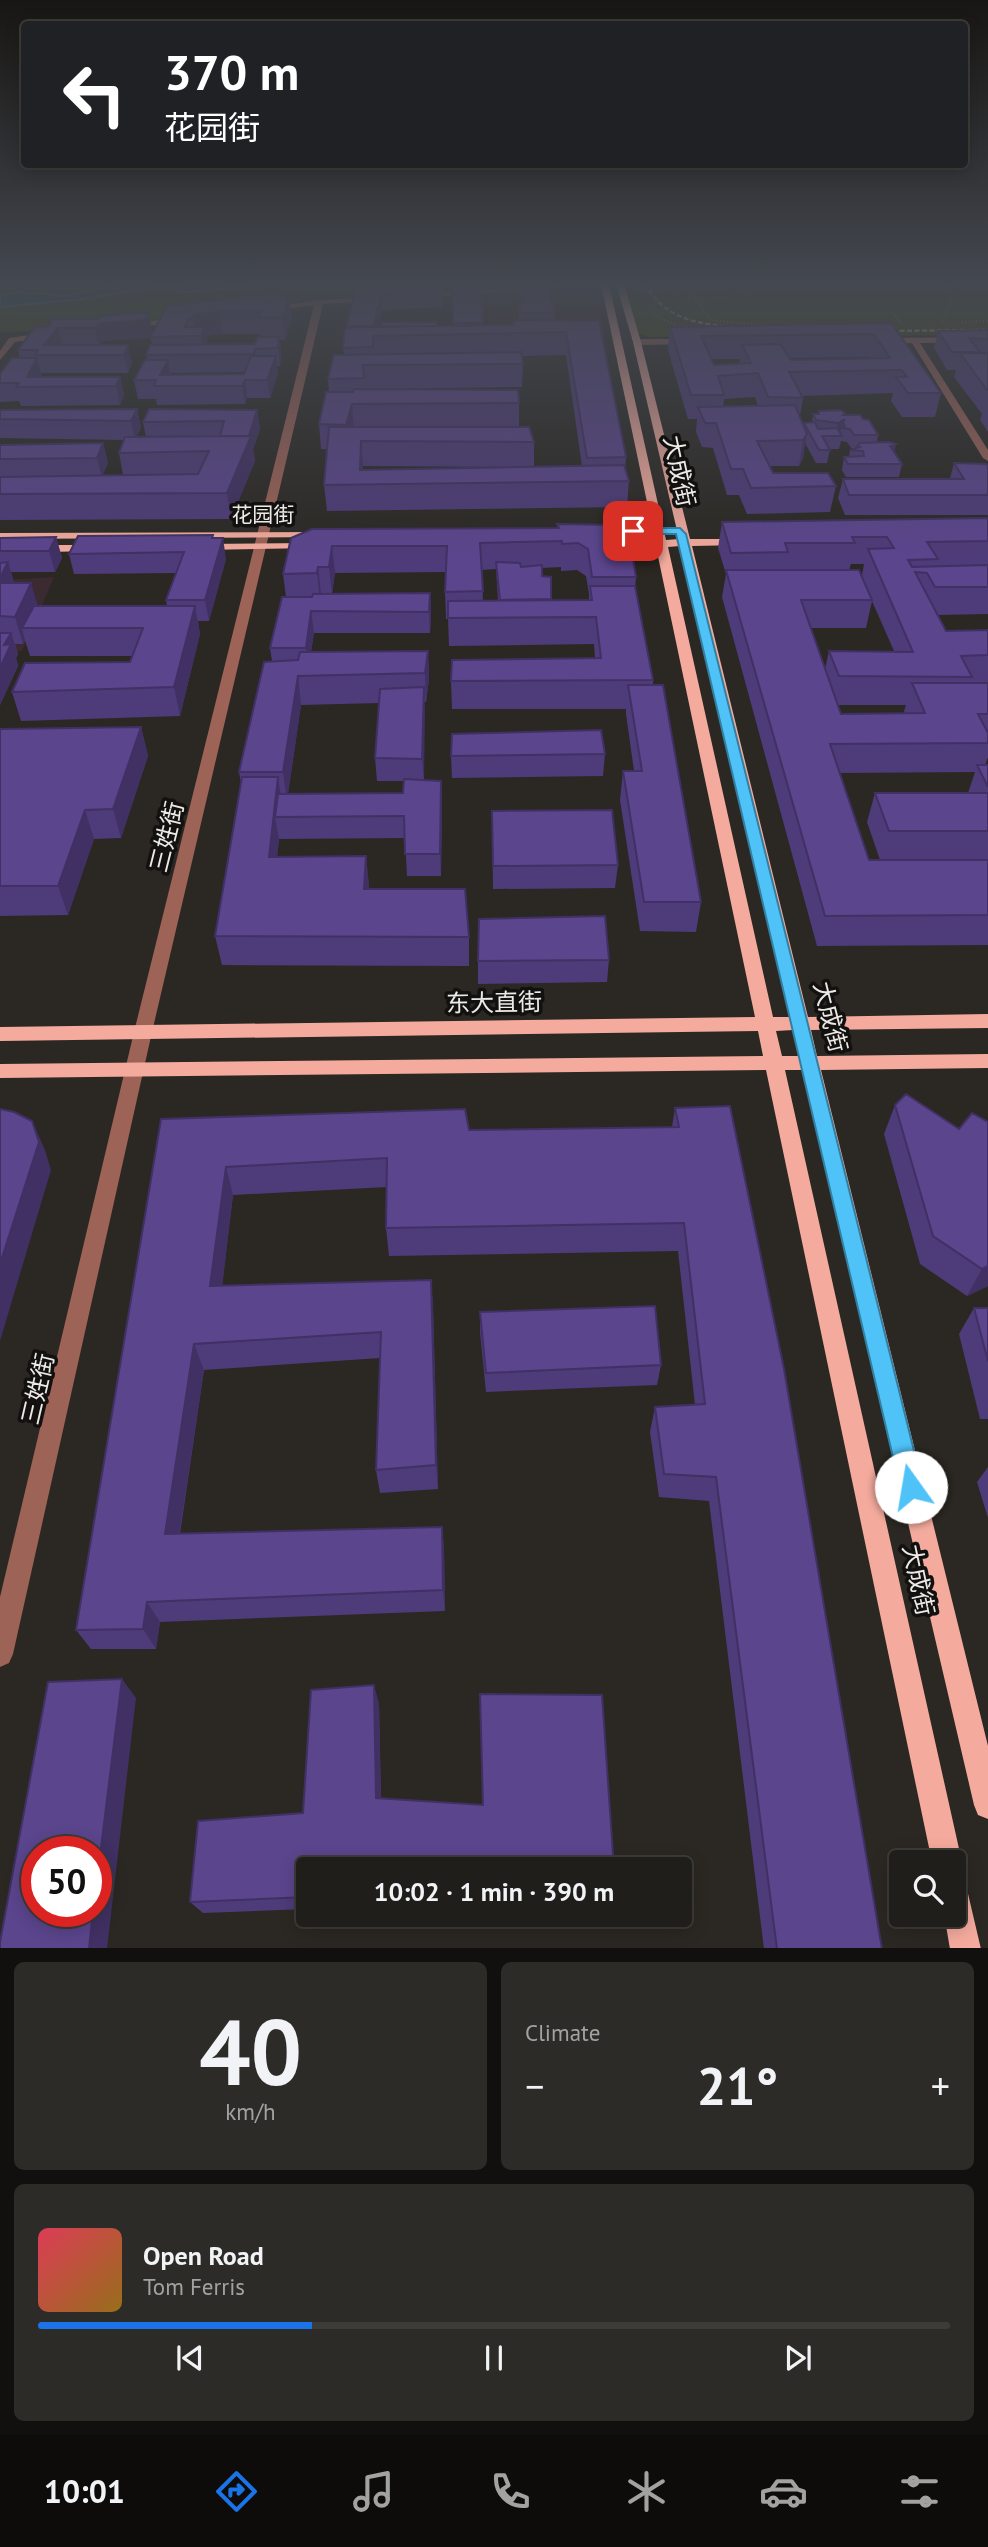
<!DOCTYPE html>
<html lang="en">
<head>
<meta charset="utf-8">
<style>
	:root { --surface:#201e1a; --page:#2d2b27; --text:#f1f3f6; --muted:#a2a2a2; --line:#3d3c39; --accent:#1a73e8 }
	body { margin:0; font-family:"PT Sans","Noto Sans SC",sans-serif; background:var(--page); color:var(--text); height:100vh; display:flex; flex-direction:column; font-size:26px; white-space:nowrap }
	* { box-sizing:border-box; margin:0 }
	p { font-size:23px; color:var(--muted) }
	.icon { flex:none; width:38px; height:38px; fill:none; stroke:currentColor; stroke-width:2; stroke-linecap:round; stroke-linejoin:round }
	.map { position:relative; height:1948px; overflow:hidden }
	.side { display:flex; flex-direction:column; gap:14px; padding:14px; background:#12100e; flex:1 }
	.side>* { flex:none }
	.hud { position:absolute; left:21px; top:21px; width:947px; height:147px; border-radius:7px; box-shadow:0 4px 18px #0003,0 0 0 2px var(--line); background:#202124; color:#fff; overflow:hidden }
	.controls { position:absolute; left:889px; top:1850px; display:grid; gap:14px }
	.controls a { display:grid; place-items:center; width:77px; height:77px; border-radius:7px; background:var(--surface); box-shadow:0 4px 18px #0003,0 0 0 2px var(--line); font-size:35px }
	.speed { position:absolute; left:21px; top:1836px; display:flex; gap:14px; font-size:35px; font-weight:700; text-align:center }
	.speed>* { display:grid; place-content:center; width:91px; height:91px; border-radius:50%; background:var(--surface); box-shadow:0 4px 18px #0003,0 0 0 2px var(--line); line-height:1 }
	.speed .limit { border:10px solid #d22; background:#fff; color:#111 }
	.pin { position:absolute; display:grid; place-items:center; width:60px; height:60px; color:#fff; margin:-30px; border-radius:14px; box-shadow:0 4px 10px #0006 }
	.me { position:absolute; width:77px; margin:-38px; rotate:347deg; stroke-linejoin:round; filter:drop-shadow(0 0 5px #0008) }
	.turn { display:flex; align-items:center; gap:24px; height:147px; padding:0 28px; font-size:32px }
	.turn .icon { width:91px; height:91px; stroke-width:2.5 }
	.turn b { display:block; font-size:49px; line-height:60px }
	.big { font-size:52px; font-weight:800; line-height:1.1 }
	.side .tile { flex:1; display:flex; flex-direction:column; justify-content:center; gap:10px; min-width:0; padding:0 24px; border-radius:10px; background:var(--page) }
	.side .dial { align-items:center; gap:0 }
	.dial b { font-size:91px; line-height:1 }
	.song { display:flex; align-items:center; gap:21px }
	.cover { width:84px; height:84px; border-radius:10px; background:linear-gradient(135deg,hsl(350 70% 55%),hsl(40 70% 35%)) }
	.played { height:7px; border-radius:4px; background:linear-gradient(90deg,var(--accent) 30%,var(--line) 30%) }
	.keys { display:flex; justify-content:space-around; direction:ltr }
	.heat { display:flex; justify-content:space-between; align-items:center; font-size:38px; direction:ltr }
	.side .tiles { flex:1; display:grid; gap:14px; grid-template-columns:1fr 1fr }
	.tile:last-child { grid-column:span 2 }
	.trip { position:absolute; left:296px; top:1857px; width:396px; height:70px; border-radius:7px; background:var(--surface); box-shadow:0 4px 18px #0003,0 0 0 2px var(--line); font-weight:800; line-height:70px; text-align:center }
	.tab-bar { display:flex; height:112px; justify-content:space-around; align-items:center; background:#0d0c0a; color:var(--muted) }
	.tab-bar .icon { width:49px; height:49px }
	.tab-bar .current { color:var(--accent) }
	.tab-bar b { font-size:32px; color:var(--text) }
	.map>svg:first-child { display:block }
	.education { fill:#3e2b25 }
	.medical { fill:#3c2a33 }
	.green { fill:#3e4a0c }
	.water { fill:#234b50; stroke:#5f7b7d; stroke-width:2 }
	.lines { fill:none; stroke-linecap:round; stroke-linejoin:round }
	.path { stroke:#787671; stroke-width:2.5; stroke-dasharray:1 2.5; stroke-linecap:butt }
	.minor { fill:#9d6357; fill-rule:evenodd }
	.major { fill:#f4ab9d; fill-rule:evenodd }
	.rail { stroke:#a19e9a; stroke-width:2.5; stroke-dasharray:5 2.5; stroke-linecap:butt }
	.wall { fill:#4e3b79; fill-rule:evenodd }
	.shaded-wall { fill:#403063 }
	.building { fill:#5b458d; stroke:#403063; stroke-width:2; fill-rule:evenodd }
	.route { fill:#4fc3f7; stroke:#337fa1; stroke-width:2 }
	.labels { text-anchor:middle; stroke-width:7; stroke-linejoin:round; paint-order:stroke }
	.far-street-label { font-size:21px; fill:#eceae6; stroke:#12110f }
	.street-label { font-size:24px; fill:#eceae6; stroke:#12110f }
</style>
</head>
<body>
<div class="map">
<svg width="988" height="1949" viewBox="0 0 988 1949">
	<rect width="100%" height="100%" fill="#2b2823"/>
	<!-- education -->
	<path class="education" d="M593,288L605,336L491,340L489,293Z"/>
	<!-- medical -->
	<path class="medical" d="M54,577L22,651H0V580Z"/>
	<!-- green -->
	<path class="green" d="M0,284H352L353,293L301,299L294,308L88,329L0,332Z
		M625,284H988V335L649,337L637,333Z"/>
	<!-- water -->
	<path class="water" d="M126,284L251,286L175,293L186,286H157L83,299L0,307V295L19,292L64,296Z"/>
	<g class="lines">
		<!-- path -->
		<path class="path" d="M687,284L690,290L672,293L682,298L750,296L742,289L747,285L758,284
			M911,285L926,284
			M690,290L711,320L771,326
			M638,292H655L674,284
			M643,298L657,317L675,325
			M890,310L902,324
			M942,322L953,297L945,284
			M962,322L988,321"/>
		<!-- minor -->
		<path class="minor" d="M554,284H601L419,298L415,296L419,294Z
			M374,297L377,301L323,304L152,1032L13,1654L9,1663L0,1667V1597L134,1032L314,305L269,311L265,308L319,300Z
			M182,316L185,321L127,329L123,326Z
			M50,332L54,335L53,337L15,342L0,360V351L9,338Z
			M988,337V343H920L988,450V461L983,458L912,343L880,344L876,341L880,338Z
			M691,339L695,342L694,344L637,345L633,342L637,339Z"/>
		<!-- major -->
		<path class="major" d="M601,284H609L666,540L679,539L633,342L616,284H624L641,342L690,539H742L748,542L742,545L692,546L808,1017L988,1014V1028L811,1030L817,1056L988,1054V1068L821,1070L988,1746V1819L978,1815L974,1805L802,1070H785L962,1862L957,1872L954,1874V1862H932L766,1070L0,1078V1064L763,1056L758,1031L0,1041V1027L755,1017L656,547H609L603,544L609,541L655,540ZM680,546L790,1017H773L668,547ZM793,1030L799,1056H782L776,1031Z
			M327,532L329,534L323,537L0,539V533Z
			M311,543L315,544V548L203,550L197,547L203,544Z
			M0,545H94L100,548L94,551L0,553Z
			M954,1877L965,1881L981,1949H950L944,1914H954Z"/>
		<!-- rail -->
		<path class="rail" d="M645,284C668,324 703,323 744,329
			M877,331L988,330"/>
	</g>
	<!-- wall -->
	<path class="wall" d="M353,284H509L480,287L483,325H512L519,320V304H524L523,299H515L514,284H547L554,313V321H599L626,457L625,470L629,481L627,507L327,511L324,485L327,449H321L319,424L329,392L328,379L344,354L343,348L354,291ZM452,288L453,326L378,327L382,310L442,307V289ZM566,355L582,466H534V442L519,427V403L365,389L522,387L523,364L521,356ZM363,466L512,467L363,470Z
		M289,297L292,319L285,340H280L281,355L280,366H277L278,374L270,398H247L245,404L157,405L156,399H138L134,380L147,360L146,355L152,345L150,337L167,306ZM222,334H260L261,337L255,344H207L206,336ZM245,372L244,374L171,375L170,373Z
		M891,323L941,393L935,417H902L891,401L893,393L801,396L803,398L800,416L803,425L804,423H812L813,414L845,413V415L863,419L878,435L877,442L894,452L902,464L899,477H846L842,470L844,457H849L850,450L856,448H851L847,442L841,441L839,449H830L827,463H816L805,443L803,458L799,466H769L773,473L836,486L830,512L747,514L739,495H727L713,448L702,447L696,432L697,419H688L668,350L670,327ZM869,357L870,359L791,360L789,358ZM711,359H740L739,364L714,365ZM755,397L758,406L723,407L724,399Z
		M49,326L152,330L148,338L103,341L99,345H128L132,363L128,373H41V377H120L124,395L120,405L21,406L19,401L0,402V374L20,358L18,350Z
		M988,330V432L980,420L982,414L954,377L956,370H947L934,348L938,331Z
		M137,409L141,428L136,437H146L143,422L257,410L260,429L253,449L255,461L231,519L0,520V459L103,443L108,463L102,475H123L119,453L125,440L0,438V410Z
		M954,463L988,466V515H845L838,498L843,479H950Z
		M988,518V614L938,615L946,631L988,630V757L985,765H988V945L817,946L722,597L726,574L718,548L722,522ZM851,564H864L862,575L849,570ZM872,601L894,651H829L825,669L810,628H866ZM838,705H906L904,711L905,713L841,714ZM975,772L968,793H875L867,822L880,860H869L839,773Z
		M557,524L636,577L635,587L653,680V685L701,902L696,932L640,931L620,800L623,771H634L626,714V709H452L451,681L595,658L594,644L449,646L448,619H446L445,592L446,572L335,573L332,594L430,593L431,614L430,633H314L311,652L428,651L429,679L426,702H424V780L441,781L442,803L441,876H407L405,838L279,839L277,857L366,856L369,889L469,937V966L222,965L215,936L241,784L239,772L272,661L270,648L286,597L283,574L291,538L557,528ZM561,567V571L577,570L586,576L589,594V600H551L542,576V568ZM496,569L498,601H483L482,570ZM379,703L375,758L377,781H404L403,793L288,794L301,705Z
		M56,537L62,558L55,572H11L14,583L38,606H167L166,600L176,573L74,574L69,554L214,538L226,559L209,621H198L200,634L180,716L21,721L12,692L130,662L132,656H30L25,640L23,644H15L18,654L16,658L18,666L0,705V538Z
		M141,727L148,756L121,838L94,839L68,915L0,916V729Z
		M605,754L603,776L452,778L451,756Z
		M492,811L618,865L615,888L493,889Z
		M609,960L607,982L478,984V961Z
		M895,1105L959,1129L988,1122V1286L967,1296L920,1264L884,1134Z
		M675,1108L882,1949H764L709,1501L659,1497L650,1432L655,1407L695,1405L678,1251L389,1256L386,1228L387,1187L233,1195L222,1286L431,1280L433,1307L438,1489L380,1493L376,1470L380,1358L204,1370L180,1534L442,1527L444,1549L445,1611L160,1622L156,1649H91L76,1630L161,1119L469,1130L672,1127Z
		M974,1308H988V1419H980L959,1334Z
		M480,1312L661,1365L657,1385L486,1392L480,1332Z
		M988,1467V1518L977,1482Z
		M379,1703L381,1798L308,1869V1909L203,1913L190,1902L303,1813Z"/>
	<!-- shaded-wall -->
	<path class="shaded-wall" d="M381,293L382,310L376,336H374V326Z
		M289,297L292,319L285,340L283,317Z
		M219,312L222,334L206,336L208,350L204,355L201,336H197L194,315Z
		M149,313L152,330L148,338L103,341L99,345L95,328L99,324Z
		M58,328L62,345H44Z
		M279,337L281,355L280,366L278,348Z
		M128,345L132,363L128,373L124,355Z
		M276,356L278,374L270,398L267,380Z
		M37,358L42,376L36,387L27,377Z
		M168,360L171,378L160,375Z
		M120,377L124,395L120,405L116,386Z
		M245,380L247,398L245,404L242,386Z
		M352,404L354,428L348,449L346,425Z
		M137,409L141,428L135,440L131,421Z
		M257,410L260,429L253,449L255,461L231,519L227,493L248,437Z
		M845,413L840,433L835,435L838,423Z
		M807,434L803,458L799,466L803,440Z
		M361,441L363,466L362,485L360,470Z
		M103,443L108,463L102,477L97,458Z
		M896,444L893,457L890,446Z
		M56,537L62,558L55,572L49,551Z
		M223,538L226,559L209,621L205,600Z
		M332,546L335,573L332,594L329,567Z
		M8,562L16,589L0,591V578Z
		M318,567L321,594L320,600L317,573Z
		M31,583L39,610L22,628L25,640L23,644L15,617Z
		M430,593L431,614L430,633L429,612Z
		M195,606L200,634L180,716L174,687Z
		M311,611L314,633L308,670L306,648Z
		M11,633L18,654L16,658L18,666L0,705V668L4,645Z
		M428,651L429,679L426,702L425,673Z
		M298,676L301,705L287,801L283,772Z
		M424,687L425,709L424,781L422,759Z
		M141,727L148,756L121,838L113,809Z
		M278,777L282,806L275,817L279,839L274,886L269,857Z
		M441,781L442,803L441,876L440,854Z
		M85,810L94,839L68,915L58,886Z
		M366,856L369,885L367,919L364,889Z
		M32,1121L45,1150L51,1170L0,1341V1264Z
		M226,1167L233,1195L219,1313L210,1286Z
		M988,1266V1286L967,1296L982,1269Z
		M431,1280L433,1307L438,1489L436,1465Z
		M194,1344L204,1370L176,1556L165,1534Z
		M442,1527L444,1549L445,1611L443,1590Z
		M147,1602L160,1622L156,1649L143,1629Z
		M122,1679L136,1698L107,1949H89L93,1911H96V1888Z
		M374,1685L379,1703L381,1812L376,1798Z"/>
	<!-- building -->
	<path class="building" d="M356,284H441V290L381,293L374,326H347Z
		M452,284H480L483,323H453Z
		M524,284H547L554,313H522L519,304H526Z
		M269,294L289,297L283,317L262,318L258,316L261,312H219L194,315V318H189L185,327H204L201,336L150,337L167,306Z
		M126,313H149L145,320L99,324L95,328H58L44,345H128L124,355H35L38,350H18L35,327L49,326L52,319H98L101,316Z
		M516,320L599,321L626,457L587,458L566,332L373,336V347L343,348L345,329L355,327L512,325Z
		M381,322H437V326L381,327Z
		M891,323L941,393H908L896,377H907L902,370L789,372L803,398L768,397L758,373L718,376L724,395H691L670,327ZM874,334L890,358L791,360L780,344L742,345L751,363L714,365L701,336Z
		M988,330V339L969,338L980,352H952L938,331Z
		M258,337H279L278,348L255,349L254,354L146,355L150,345L255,344Z
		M521,352L523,364L363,365L364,378L328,379L334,355Z
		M960,353H988V390H987Z
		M251,356H276L267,380H245L242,386H154L156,380H134L145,360H168L160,375L244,374Z
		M12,358H37L27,377H120L116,386L16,387L19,383H0V374Z
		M354,389L518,390L519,403L352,404L346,425L319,424L326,392H353Z
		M795,405L807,434L803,440L757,441L773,473H828L836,486L751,488L743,469H731L716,423H705L698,407Z
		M137,409L131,421L0,419V410Z
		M149,409L257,410L249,436H220L224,421L143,422Z
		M840,410L845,413L843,415H860L863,419L869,420L878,435H854L850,429L841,428L845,426L843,422L845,419L838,423L816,420L813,414H819V411Z
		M815,422L818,429L837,428L842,436H822L830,450H819L804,423Z
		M329,427H529L534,442L361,441L360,470L624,465L629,481L324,485Z
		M251,436L227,493L0,494V477L198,474L209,451L119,453L125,437Z
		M888,442L896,444L890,446L902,464H848L844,457L864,456L863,451L850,450L860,447L857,446L860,443Z
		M103,443L97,458L0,459V445Z
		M954,463L986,464L988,466V495H849L843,479H964Z
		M988,518V541L927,542L938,559L908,560L912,567L988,565V587H935L927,573L915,572L946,631L988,630V655L961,656L972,677L839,676L829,651L913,652L868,549L894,548L887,537H852L855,543H785L788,552L731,553L722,522Z
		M557,524L611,525L629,533L636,577H592L588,549L578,543L562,544V541L480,543L483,591L445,592L447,546H332L329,567H318L317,573L283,574L291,538L312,529L559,528Z
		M213,535L212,538H223L205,600H166L184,552L69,554L78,536Z
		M56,537L49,551H0V538Z
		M8,562L0,578V563Z
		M496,562L520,563L521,567L542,565V576L551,577V599L500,600Z
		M726,570H859L872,600H801L841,714L925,713L912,683H988V714H978L988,733V743L830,744L869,860H988V915L825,916Z
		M0,583H31L15,617L0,616Z
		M590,586H635L653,680L451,681L452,660L601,658L596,617L448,618V601L592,600Z
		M430,593L429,612L311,611L306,648H270L282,597H312L313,594Z
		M34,606H195L174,687L12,692L25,663L130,662L143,628H22Z
		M0,633H11L4,645L11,644L0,668Z
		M428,651L425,673L298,676L283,772H239L264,662L298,660L300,652Z
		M628,685H663L701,902H644L623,771H642Z
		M424,687L422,759L375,758L380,689Z
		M141,727L113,809L85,810L58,886H0V729Z
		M601,730L605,754L451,756L452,734Z
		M977,765H988V787Z
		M242,777H278L269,857L366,856L364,889H465L469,937L215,936Z
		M404,779L441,781L440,854H405L404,816L275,817L278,794L403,793Z
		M875,793H988V831H889Z
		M612,810L618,865L493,866L492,811Z
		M605,916L609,960L478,961L479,919Z
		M906,1094L959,1129L972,1113L988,1122V1266L982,1269L933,1236L895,1105Z
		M730,1106L784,1369L882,1949H777L716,1477L664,1474L655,1407L705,1404L684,1223L386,1228L387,1158L226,1167L210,1286L431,1280L436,1465L376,1470L381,1332L194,1344L165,1534L442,1527L443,1590L147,1602L143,1629L76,1630L161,1119L465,1109L469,1130L679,1127L675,1108Z
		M0,1109L14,1112L32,1121L39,1142L0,1264Z
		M655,1306L661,1365L486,1373L480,1312Z
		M974,1308H988V1361Z
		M122,1679L96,1888V1852H37V1911H93L89,1949H0V1942L48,1682Z
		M374,1685L376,1798L483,1805L480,1694L602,1695L614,1869H308V1897L190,1902L198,1821L303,1813L311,1690Z"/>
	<!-- sky -->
	<linearGradient id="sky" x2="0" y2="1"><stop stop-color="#181613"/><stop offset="0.51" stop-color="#444850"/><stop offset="1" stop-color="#444850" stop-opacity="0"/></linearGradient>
	<rect width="988" height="557" fill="url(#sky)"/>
	<!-- route -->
	<path class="route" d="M633,528H680L686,534L923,1487L919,1495L911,1498L904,1495L900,1487L676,534H629V529Z"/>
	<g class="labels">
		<!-- far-street labels -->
		<g class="far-street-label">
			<text x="263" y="522">花园街</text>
		</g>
		<!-- street labels -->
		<g class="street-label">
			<text transform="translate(679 471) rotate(78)" y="8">大成街</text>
			<text transform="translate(167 837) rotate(-76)" y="8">三姓街</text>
			<text transform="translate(494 1003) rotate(-1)" y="8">东大直街</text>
			<text transform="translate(830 1017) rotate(76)" y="8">大成街</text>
			<text transform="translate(38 1389) rotate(-77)" y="8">三姓街</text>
			<text transform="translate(918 1580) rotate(78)" y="8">大成街</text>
		</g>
	</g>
</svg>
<div class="controls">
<a><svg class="icon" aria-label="search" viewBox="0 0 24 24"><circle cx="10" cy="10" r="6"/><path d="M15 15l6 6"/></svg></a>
</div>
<div class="speed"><div class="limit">50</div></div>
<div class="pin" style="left:633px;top:531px;background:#d93025"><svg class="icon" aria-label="arrive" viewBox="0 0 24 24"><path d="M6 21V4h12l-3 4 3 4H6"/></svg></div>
<svg class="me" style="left:911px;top:1487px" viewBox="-20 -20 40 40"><circle r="19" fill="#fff"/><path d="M0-13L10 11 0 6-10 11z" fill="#4fc3f7"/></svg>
<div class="trip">10:02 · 1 min · 390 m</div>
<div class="hud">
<div class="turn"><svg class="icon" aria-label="left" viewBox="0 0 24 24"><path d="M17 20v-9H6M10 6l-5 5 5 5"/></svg><div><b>370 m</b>花园街</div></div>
</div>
</div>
<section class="side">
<div class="tiles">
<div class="tile dial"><b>40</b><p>km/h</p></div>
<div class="tile"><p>Climate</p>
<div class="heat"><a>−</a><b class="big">21°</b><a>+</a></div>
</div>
<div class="tile">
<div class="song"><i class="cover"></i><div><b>Open Road</b><p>Tom Ferris</p></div></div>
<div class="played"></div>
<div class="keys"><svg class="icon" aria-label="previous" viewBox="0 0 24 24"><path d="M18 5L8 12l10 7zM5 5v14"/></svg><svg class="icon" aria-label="pause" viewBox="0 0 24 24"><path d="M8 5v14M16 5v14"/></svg><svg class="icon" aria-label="next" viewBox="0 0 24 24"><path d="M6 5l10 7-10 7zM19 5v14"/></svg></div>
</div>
</div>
</section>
<nav class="tab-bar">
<b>10:01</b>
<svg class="icon current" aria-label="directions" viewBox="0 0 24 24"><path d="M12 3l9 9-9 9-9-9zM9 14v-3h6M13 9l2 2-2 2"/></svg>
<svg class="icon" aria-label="music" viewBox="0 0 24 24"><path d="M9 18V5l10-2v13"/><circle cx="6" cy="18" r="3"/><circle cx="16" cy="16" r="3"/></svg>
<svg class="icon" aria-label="phone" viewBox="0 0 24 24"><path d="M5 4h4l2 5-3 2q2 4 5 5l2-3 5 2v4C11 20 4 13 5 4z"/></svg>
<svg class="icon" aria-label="climate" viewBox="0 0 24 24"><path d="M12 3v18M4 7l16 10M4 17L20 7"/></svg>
<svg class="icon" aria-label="car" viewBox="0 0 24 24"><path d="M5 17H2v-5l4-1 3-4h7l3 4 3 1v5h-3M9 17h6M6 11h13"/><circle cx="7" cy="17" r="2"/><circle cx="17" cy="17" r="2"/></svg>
<svg class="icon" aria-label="filters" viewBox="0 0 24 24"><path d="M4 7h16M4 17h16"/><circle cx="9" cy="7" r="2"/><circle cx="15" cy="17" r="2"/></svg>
</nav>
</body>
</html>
